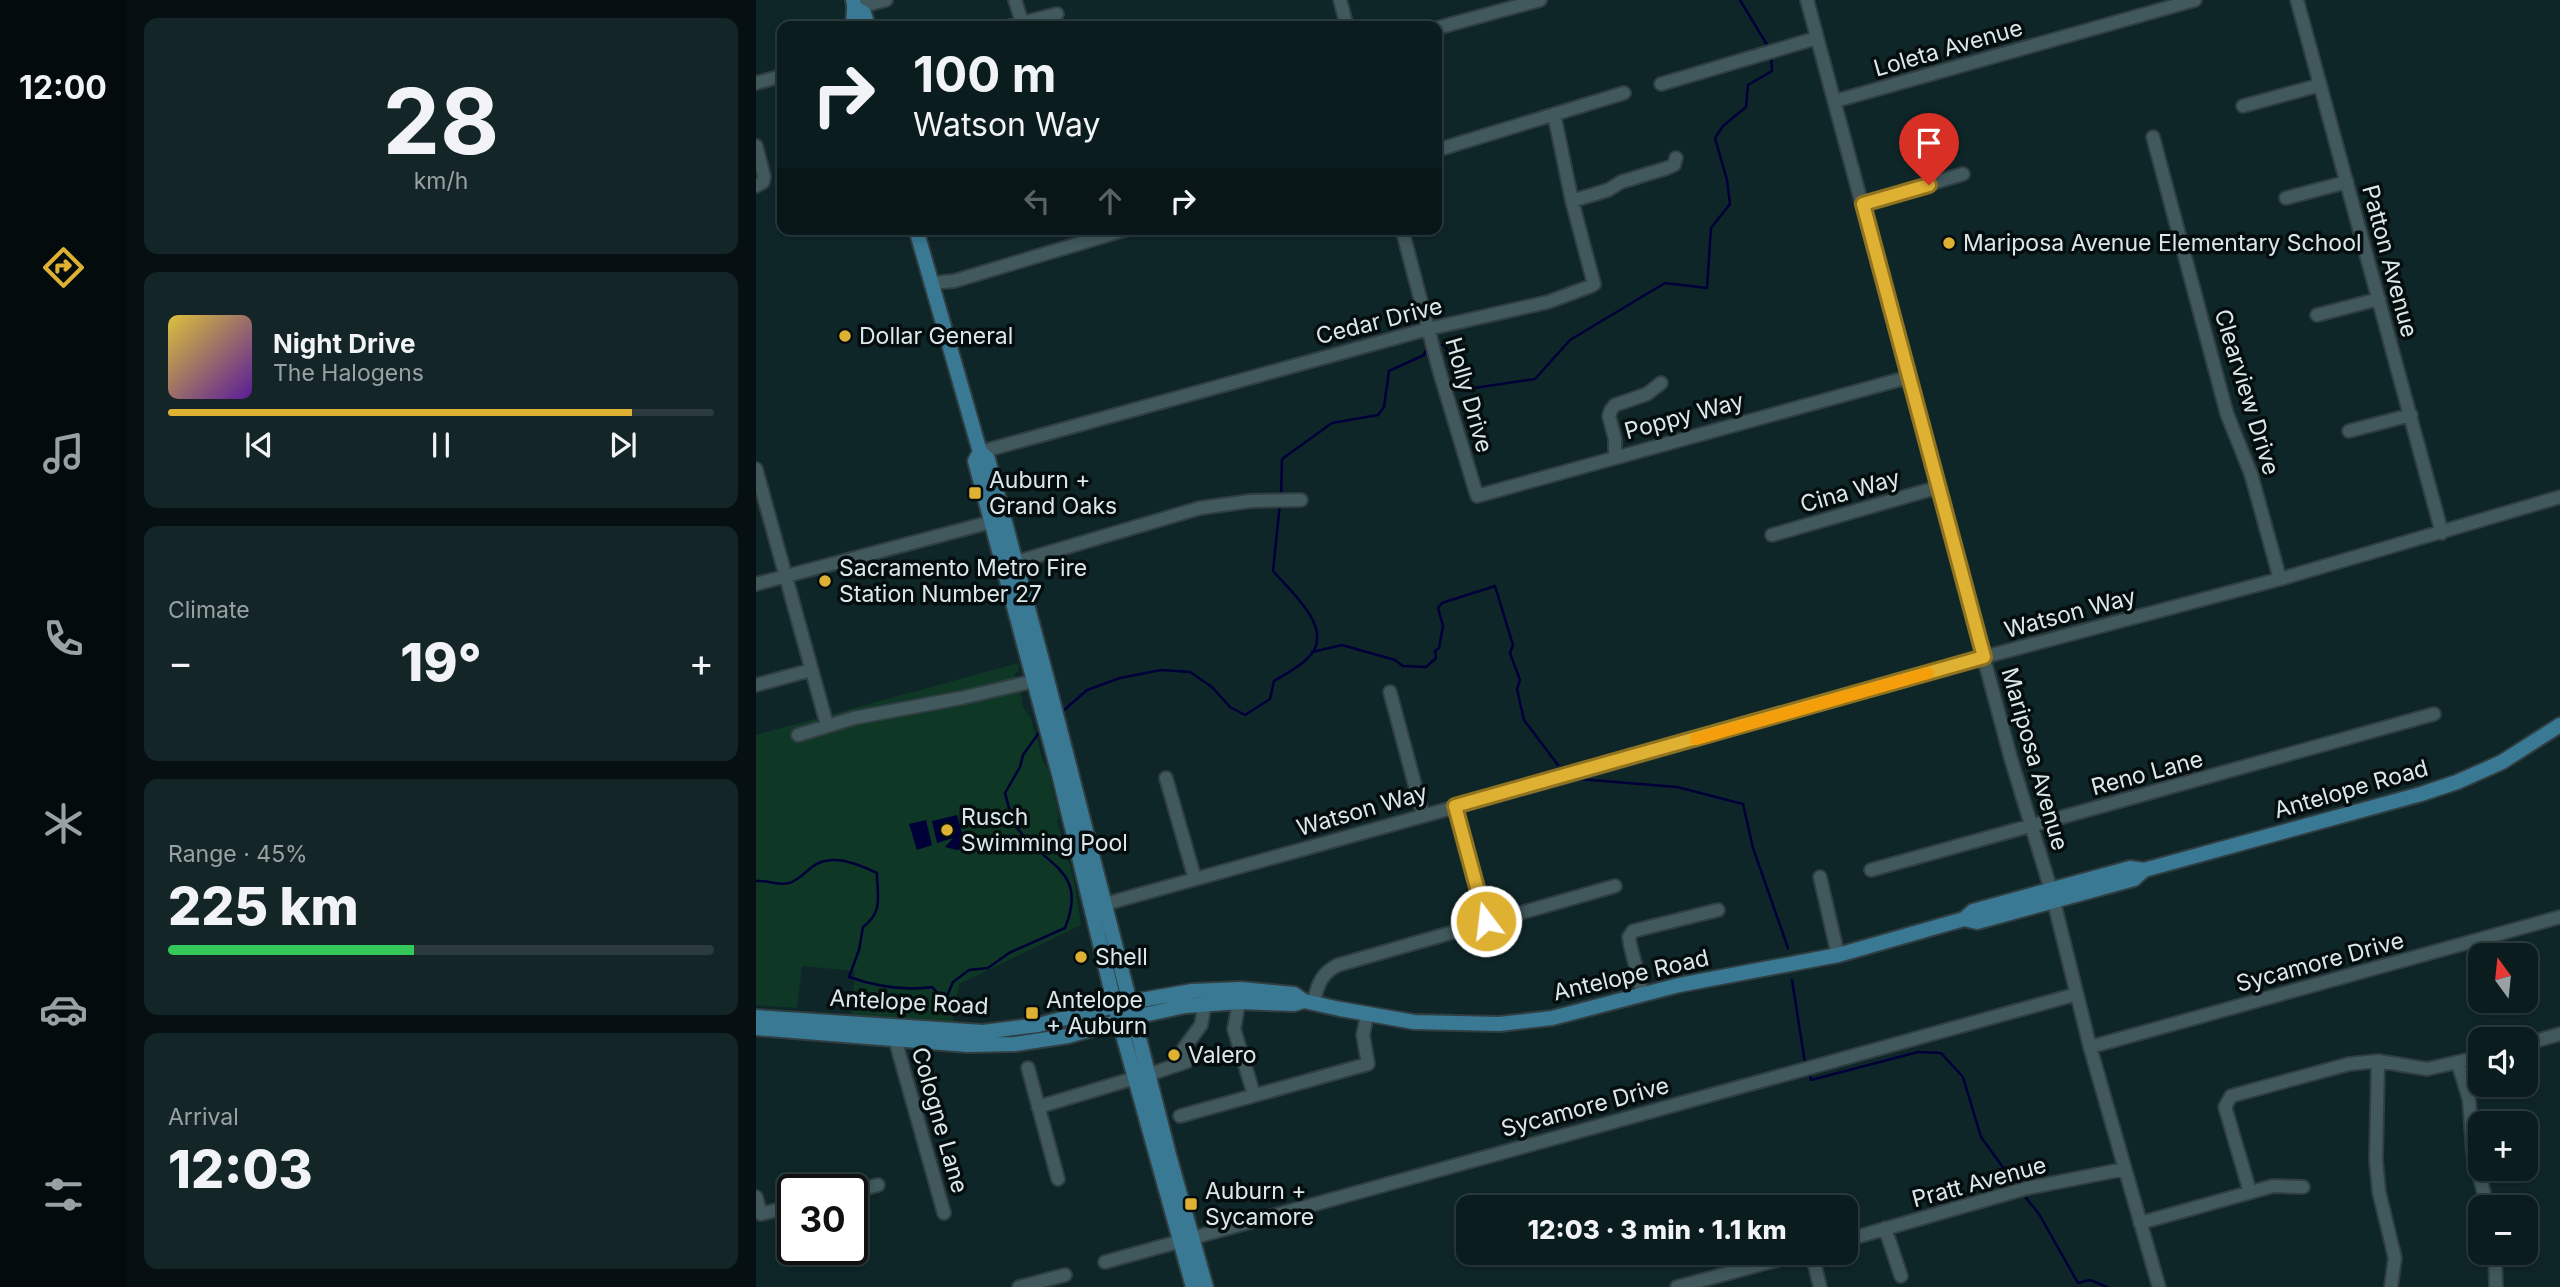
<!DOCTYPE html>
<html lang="en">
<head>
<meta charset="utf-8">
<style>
	:root { --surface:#0b1c1f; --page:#142528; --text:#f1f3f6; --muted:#9aa1a4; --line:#2b3a3d; --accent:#deb133 }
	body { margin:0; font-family:Inter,sans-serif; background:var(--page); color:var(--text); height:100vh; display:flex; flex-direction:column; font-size:26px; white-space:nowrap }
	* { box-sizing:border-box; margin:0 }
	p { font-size:23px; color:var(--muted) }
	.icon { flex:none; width:38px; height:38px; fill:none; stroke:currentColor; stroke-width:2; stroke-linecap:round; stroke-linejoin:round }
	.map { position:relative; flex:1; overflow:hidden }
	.drawer { display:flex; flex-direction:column; gap:18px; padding:18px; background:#060f11; width:630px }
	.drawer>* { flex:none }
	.top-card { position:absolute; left:21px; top:21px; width:665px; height:214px; border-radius:14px; box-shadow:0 4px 10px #0003,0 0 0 2px var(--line); background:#0b1c1f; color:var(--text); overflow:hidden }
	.needle { width:46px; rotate:345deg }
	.tools { position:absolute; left:1712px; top:943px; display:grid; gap:14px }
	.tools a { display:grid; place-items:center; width:70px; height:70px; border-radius:14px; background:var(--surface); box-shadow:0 4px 10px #0003,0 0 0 2px var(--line); font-size:35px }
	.speed { position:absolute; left:21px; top:1174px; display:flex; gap:14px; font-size:35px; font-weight:700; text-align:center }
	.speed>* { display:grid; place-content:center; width:91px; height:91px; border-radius:50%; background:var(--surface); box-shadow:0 4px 10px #0003,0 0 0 2px var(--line); line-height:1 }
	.speed .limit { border:4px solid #111; border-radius:10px; background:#fff; color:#111 }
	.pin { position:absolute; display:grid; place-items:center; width:60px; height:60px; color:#fff; margin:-72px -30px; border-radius:50% 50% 50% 0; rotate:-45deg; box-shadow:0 0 7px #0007 }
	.pin .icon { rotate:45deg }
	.me { position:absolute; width:77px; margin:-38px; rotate:345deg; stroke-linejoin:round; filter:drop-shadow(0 0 5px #0008) }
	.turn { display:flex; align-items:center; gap:24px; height:147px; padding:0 21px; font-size:32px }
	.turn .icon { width:91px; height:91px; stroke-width:2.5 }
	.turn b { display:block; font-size:49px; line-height:60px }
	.lanes { display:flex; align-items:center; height:66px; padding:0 21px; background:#0003; justify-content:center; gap:35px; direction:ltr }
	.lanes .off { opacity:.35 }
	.big { font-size:52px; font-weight:800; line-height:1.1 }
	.drawer .tile { flex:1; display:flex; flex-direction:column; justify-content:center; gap:10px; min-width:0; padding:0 24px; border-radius:14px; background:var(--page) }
	.drawer .dial { align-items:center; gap:0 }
	.dial b { font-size:91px; line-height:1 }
	.song { display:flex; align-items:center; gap:21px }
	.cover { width:84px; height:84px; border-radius:10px; background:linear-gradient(135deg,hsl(50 70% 55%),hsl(270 70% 35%)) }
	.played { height:7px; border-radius:4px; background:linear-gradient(90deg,var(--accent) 85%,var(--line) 85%) }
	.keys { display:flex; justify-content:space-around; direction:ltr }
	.heat { display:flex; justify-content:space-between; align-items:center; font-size:38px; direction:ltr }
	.charge { height:10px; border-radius:5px; background:linear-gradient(90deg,#34c759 45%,var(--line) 0) }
	.trip { position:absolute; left:700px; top:1195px; width:402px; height:70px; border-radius:14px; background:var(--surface); box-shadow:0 4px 10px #0003,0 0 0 2px var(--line); font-weight:800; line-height:70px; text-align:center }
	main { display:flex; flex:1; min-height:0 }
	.dock { display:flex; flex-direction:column; width:126px; justify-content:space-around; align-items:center; background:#040b0c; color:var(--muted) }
	.dock .icon { width:49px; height:49px }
	.dock .current { color:var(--accent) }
	.dock b { font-size:32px; color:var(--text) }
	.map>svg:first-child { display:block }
	.green { fill:#0e3825 }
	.water { fill:#000038 }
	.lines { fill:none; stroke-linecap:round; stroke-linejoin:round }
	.stream { stroke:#000038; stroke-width:2.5 }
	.minor-casing { stroke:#303e42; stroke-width:16 }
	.major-casing { stroke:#303e42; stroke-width:18 }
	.minor { stroke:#41595c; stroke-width:12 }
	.major { stroke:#3a7994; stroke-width:14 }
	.route-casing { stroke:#907321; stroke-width:18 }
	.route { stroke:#deb133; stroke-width:12 }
	.slow { stroke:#f59e0b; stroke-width:12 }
	.poi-dot { fill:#deb133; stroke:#050d0e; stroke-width:2.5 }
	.labels { text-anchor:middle; stroke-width:7; stroke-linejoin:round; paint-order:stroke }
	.street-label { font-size:23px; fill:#dbe8ea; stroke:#050d0e }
	.poi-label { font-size:23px; fill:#dbe8ea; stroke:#050d0e; text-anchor:start }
</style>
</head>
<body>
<main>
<nav class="dock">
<b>12:00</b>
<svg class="icon current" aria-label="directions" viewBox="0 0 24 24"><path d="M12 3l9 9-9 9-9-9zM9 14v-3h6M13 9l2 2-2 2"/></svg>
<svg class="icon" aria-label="music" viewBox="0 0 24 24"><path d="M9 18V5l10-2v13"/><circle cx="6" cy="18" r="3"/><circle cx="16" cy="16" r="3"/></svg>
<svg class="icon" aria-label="phone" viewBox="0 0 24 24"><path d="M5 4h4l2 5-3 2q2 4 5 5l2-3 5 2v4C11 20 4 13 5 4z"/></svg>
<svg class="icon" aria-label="climate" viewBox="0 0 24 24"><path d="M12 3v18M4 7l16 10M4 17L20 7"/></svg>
<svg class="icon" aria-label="car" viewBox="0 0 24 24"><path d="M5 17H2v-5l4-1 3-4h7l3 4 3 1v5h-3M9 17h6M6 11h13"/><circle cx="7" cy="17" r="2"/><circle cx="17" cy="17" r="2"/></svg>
<svg class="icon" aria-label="filters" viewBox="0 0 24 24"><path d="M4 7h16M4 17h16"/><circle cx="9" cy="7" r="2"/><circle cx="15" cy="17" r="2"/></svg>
</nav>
<section class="drawer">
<div class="tile dial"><b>28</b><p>km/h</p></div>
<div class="tile">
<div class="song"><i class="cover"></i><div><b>Night Drive</b><p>The Halogens</p></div></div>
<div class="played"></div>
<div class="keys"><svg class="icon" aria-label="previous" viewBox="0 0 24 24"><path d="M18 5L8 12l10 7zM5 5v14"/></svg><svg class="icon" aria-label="pause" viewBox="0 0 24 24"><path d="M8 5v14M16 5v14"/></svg><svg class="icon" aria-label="next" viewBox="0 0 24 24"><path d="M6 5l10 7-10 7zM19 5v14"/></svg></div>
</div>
<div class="tile"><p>Climate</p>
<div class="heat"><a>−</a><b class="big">19°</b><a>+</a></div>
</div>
<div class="tile"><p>Range · 45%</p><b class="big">225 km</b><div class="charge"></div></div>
<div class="tile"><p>Arrival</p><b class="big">12:03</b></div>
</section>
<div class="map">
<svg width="1804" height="1287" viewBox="0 0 1804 1287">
	<rect width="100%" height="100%" fill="#0f2629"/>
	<!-- green -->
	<path class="green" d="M263,663L262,671L258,675L260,680L264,678L267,690L265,693L267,707L275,719L287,761L292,769L303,817L301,821L318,880L325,925L203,984L196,1026L95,1017L99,971L46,966L41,1008L0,1005V735Z"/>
	<!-- water -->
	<path class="water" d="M201,815L210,848L201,850L189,847L197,838L181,843L176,821Z
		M170,820L176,845L161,850L153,824Z"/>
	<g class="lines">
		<!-- stream -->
		<path class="stream" d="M984,0L1013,48
			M681,345H688L706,371L705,386L718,388L779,379L814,340L909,283L951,288L955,228L974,204L971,180L959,138L967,126L990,107L992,85L1016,71L1015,54
			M525,497L526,459L576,423L622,415L628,407L633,371L668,355L671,347
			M556,652L586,645L639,660L647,666L670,667L680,658L679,651L683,648L687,626L682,608L686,603L739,586L757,645L754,653L764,680L761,689L768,720L802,765
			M306,712L331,690L364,678L405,670L434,672L456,687L474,707L489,715L514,699L518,681C529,674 542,668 551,659C582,631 535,592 517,571L524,503
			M822,779L921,787L987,804L997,848L1032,948
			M0,881C11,880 24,886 33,883C43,880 49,872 56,867C75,852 102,864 121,873C121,896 128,911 107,927L103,950L93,977C119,986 149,991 176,987L189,1001L197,982L213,970L232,968L253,953L309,928C333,869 288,866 262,829C255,818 252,805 249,793L264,767L267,755L285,730
			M1036,980L1049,1063
			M1054,1076L1055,1080L1162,1052L1185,1053L1207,1077L1225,1137L1259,1184
			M1270,1198L1283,1214L1322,1283L1334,1280L1351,1287"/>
		<!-- minor casing -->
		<g class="minor-casing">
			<path id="minor" d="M259,0L267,26
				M584,0L591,26
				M1051,0L1255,759L1295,890L1334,1047L1403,1287
				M1541,0L1686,533
				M99,8L130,0
				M254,26L301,14
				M681,28L784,0
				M0,83L26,76
				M905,84L1061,38
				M1079,101L1439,0
				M1487,106L1564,85
				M1397,137L1471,414L1495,474L1524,579
				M0,146L8,176L7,182L0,186
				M681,150L868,93
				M1530,198L1591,182
				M816,201L852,190L865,182L911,168L918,165L920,158
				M1107,204L1207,174
				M646,229L683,370L721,496L1153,377
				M175,283L198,281L372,229
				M1561,315L1623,299
				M1593,431L1655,415
				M224,452L672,329L792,302L835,286L838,284L816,201L798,114
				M859,456V439L853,416L855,410L859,405L891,394L905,383
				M0,469L71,725
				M1016,535L1183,487
				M260,562L444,508L495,501L545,500
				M0,584L235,522
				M0,685L55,670
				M634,692L667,815
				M42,735L98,718L205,698L287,679
				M410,778L439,879
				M699,806L730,921
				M1115,870L1678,714
				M1064,877L1082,955
				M349,904L826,772L1228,657L1524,579L1804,497
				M887,995L874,944L873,937L877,931L962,910
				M483,1002L478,1029L498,1095
				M557,1003C562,985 565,973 582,965L859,886
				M139,1039L188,1213
				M1769,1044L1804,1034
				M1334,1047L1804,917
				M1622,1061L1620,1160L1623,1192L1639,1258L1635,1287
				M1702,1063L1713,1099L1717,1152L1732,1208
				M272,1068L302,1179
				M394,1074L430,1062L428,1048L445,1025L449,1004
				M282,1107L379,1078
				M424,1116L612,1064L607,1035L611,1015
				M96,1192L122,1185
				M1494,1192L1469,1107L1475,1096L1593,1064L1622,1061L1671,1069L1724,1057
				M0,1197L5,1214L37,1206
				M1384,1223L1517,1186L1547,1187
				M1129,1228L1145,1276
				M1090,1240L1271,1188L1369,1169
				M1056,1253L1064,1287
				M1739,1253L1740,1287
				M349,1262L1321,994
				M263,1287L309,1275
				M921,1287L1047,1253"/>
		</g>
		<!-- major casing -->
		<g class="major-casing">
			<path id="major" d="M97,0C100,10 96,16 98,26
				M99,8L108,13L112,26
				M160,229L224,452L232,459L291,679L414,1159L450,1287
				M224,452L219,461L304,778L359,1006L437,1287
				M1208,919L1221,922L1378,879L1388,870
				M0,1017L227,1032L282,1025L374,1002L436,991L485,989L538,994L548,1001L584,1009L658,1022L743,1024L796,1018L923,985L1082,955L1208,919L1217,911L1374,868L1388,870L1665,794L1701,782L1746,762L1804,725
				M0,1028L212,1045L259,1044L312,1036L378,1017L429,1006L483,1002L538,1004L548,1001"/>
		</g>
		<!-- minor -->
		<use href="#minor" class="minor"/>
		<!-- major -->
		<use href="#major" class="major"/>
	</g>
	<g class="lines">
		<!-- route casing -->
		<g class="route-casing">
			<path id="route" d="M730,921L699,806L1228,657L1107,204L1173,185"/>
		</g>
		<!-- route -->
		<use href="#route" class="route"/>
		<!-- slow -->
		<path class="slow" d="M940,739L1172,673"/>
	</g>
	<!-- markers -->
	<g class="poi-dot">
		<circle cx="1193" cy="243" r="7"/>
		<circle cx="89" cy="336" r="7"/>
		<rect x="212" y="486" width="14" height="14" rx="3.5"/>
		<circle cx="69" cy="581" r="7"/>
		<circle cx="191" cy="830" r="7"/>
		<circle cx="325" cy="957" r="7"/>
		<rect x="269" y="1006" width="14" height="14" rx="3.5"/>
		<circle cx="418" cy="1055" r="7"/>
		<rect x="428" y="1197" width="14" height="14" rx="3.5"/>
	</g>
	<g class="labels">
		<!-- street labels -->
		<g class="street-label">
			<text transform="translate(1192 48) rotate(-16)" y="8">Loleta Avenue</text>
			<text transform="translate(1634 261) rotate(75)" y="8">Patton Avenue</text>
			<text transform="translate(623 321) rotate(-14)" y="8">Cedar Drive</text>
			<text transform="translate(1491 392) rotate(73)" y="8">Clearview Drive</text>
			<text transform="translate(713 395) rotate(74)" y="8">Holly Drive</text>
			<text transform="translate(928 416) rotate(-15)" y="8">Poppy Way</text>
			<text transform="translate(1094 491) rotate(-16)" y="8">Cina Way</text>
			<text transform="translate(1314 613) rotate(-15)" y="8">Watson Way</text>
			<text transform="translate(1279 759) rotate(74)" y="8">Mariposa Avenue</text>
			<text transform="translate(1391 773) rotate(-15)" y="8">Reno Lane</text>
			<text transform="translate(1595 789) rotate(-16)" y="8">Antelope Road</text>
			<text transform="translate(606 810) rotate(-16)" y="8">Watson Way</text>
			<text transform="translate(1564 962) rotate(-15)" y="8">Sycamore Drive</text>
			<text transform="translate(875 975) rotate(-13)" y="8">Antelope Road</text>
			<text transform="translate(153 1002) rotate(3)" y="8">Antelope Road</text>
			<text transform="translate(829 1107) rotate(-15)" y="8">Sycamore Drive</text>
			<text transform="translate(184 1120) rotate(74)" y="8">Cologne Lane</text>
			<text transform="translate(1223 1182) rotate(-15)" y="8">Pratt Avenue</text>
		</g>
		<!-- poi labels -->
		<g class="poi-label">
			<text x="1207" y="251">Mariposa Avenue Elementary School</text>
			<text x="103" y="344">Dollar General</text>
			<text x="233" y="488">Auburn +<tspan x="233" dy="26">Grand Oaks</tspan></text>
			<text x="83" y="576">Sacramento Metro Fire<tspan x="83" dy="26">Station Number 27</tspan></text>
			<text x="205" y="825">Rusch<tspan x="205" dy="26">Swimming Pool</tspan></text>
			<text x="339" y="965">Shell</text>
			<text x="290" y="1008">Antelope<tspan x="290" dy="26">+ Auburn</tspan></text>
			<text x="432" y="1063">Valero</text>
			<text x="449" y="1199">Auburn +<tspan x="449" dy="26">Sycamore</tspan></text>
		</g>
	</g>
</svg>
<div class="tools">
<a><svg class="needle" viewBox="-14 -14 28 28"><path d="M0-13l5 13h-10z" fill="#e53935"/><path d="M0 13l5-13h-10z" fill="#9aa1a4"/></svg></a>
<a><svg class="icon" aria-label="sound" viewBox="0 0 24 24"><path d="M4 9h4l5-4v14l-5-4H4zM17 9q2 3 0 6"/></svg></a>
<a>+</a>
<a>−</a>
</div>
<div class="speed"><div class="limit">30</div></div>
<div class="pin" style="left:1173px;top:185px;background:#d93025"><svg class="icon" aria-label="arrive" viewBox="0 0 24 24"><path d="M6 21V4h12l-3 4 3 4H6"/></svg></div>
<svg class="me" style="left:730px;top:921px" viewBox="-20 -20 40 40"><circle r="17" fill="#deb133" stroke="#fff" stroke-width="3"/><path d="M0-11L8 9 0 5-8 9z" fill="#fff"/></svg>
<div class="trip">12:03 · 3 min · 1.1 km</div>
<div class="top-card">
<div class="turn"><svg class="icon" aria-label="right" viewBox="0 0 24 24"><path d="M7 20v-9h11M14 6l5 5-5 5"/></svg><div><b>100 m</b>Watson Way</div></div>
<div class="lanes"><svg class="icon off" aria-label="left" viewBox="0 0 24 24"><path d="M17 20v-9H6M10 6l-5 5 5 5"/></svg><svg class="icon off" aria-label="ahead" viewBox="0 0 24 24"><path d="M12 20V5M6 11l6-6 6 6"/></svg><svg class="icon" aria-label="right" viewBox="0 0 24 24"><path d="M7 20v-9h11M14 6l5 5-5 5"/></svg></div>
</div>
</div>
</main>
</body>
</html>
